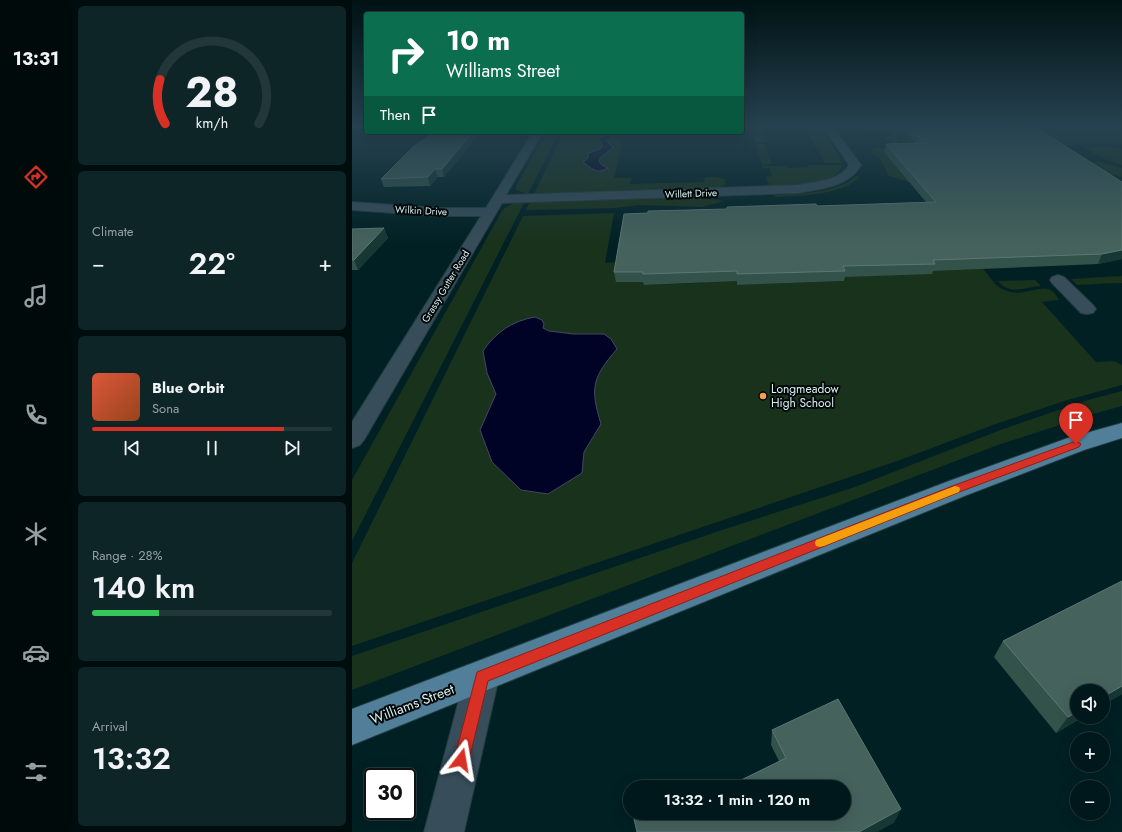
<!DOCTYPE html>
<html lang="en">
<head>
<meta charset="utf-8">
<style>
	:root { --surface:#00181b; --page:#0e2528; --text:#f1f3f6; --muted:#95a0a3; --line:#22373a; --accent:#d93025 }
	body { margin:0; font-family:Jost,sans-serif; background:var(--page); color:var(--text); height:100vh; display:flex; flex-direction:column; font-size:15px; white-space:nowrap }
	* { box-sizing:border-box; margin:0 }
	p { font-size:13px; color:var(--muted) }
	.icon { flex:none; width:22px; height:22px; fill:none; stroke:currentColor; stroke-width:2; stroke-linecap:round; stroke-linejoin:round }
	.map { position:relative; flex:1; overflow:hidden }
	.details { display:flex; flex-direction:column; gap:6px; padding:6px; background:#000d0f; width:280px }
	.details>* { flex:none }
	.hud { position:absolute; left:12px; top:12px; width:380px; height:122px; border-radius:4px; box-shadow:0 4px 16px #0002,0 0 0 1px var(--line); background:#0b6e4f; color:#fff; overflow:hidden }
	.buttons { position:absolute; left:718px; top:684px; display:grid; gap:8px }
	.buttons a { display:grid; place-items:center; width:40px; height:40px; border-radius:50%; background:var(--surface); box-shadow:0 4px 16px #0002,0 0 0 1px var(--line); font-size:20px }
	.speed { position:absolute; left:12px; top:768px; display:flex; gap:8px; font-size:20px; font-weight:700; text-align:center }
	.speed>* { display:grid; place-content:center; width:52px; height:52px; border-radius:50%; background:var(--surface); box-shadow:0 4px 16px #0002,0 0 0 1px var(--line); line-height:1 }
	.speed .limit { border:2px solid #111; border-radius:6px; background:#fff; color:#111 }
	.pin { position:absolute; display:grid; place-items:center; width:34px; height:34px; color:#fff; margin:-41px -17px; border-radius:50% 50% 50% 0; rotate:-45deg; box-shadow:0 0 4px #0007 }
	.pin .icon { rotate:45deg }
	.me { position:absolute; width:44px; margin:-22px; rotate:14deg; stroke-linejoin:round; filter:drop-shadow(0 0 3px #0008) }
	.turn { display:flex; align-items:center; gap:14px; height:84px; padding:0 16px; font-size:18px }
	.turn .icon { width:52px; height:52px; stroke-width:2.5 }
	.turn b { display:block; font-size:28px; line-height:34px }
	.then { display:flex; align-items:center; height:38px; padding:0 16px; background:#0003; gap:8px; font-size:15px }
	.big { font-size:30px; font-weight:600; line-height:1.1 }
	.details .card { flex:1; display:flex; flex-direction:column; justify-content:center; gap:6px; min-width:0; padding:0 14px; border-radius:6px; background:var(--page) }
	.details .dial { align-items:center; gap:0 }
	.dial svg { height:104px; overflow:visible; fill:none; stroke:var(--line); stroke-width:7; stroke-linecap:round; text-anchor:middle }
	.dial text { fill:var(--text); stroke:none }
	.song { display:flex; align-items:center; gap:12px }
	.cover { width:48px; height:48px; border-radius:6px; background:linear-gradient(135deg,hsl(10 70% 55%),hsl(20 70% 35%)) }
	.played { height:4px; border-radius:2px; background:linear-gradient(90deg,var(--accent) 80%,var(--line) 80%) }
	.keys { display:flex; justify-content:space-around; direction:ltr }
	.heat { display:flex; justify-content:space-between; align-items:center; font-size:22px; direction:ltr }
	.charge { height:6px; border-radius:3px; background:linear-gradient(90deg,#34c759 28%,var(--line) 0) }
	.trip { position:absolute; left:271px; top:780px; width:228px; height:40px; border-radius:20px; background:var(--surface); box-shadow:0 4px 16px #0002,0 0 0 1px var(--line); font-weight:600; line-height:40px; text-align:center }
	main { display:flex; flex:1; min-height:0 }
	.tabs { display:flex; flex-direction:column; width:72px; justify-content:space-around; align-items:center; background:#000a0b; color:var(--muted) }
	.tabs .icon { width:28px; height:28px }
	.tabs .active { color:var(--accent) }
	.tabs b { font-size:18px; color:var(--text) }
	.map>svg:first-child { display:block }
	.green { fill:#19321b }
	.water { fill:#000325; stroke:#414962 }
	.lines { fill:none; stroke-linecap:round; stroke-linejoin:round }
	.minor-casing { stroke:#1f3d40; stroke-width:2 }
	.major-casing { stroke:#1f3d40; stroke-width:2 }
	.minor { fill:#374d59; fill-rule:evenodd }
	.major { fill:#517e98; fill-rule:evenodd }
	.wall { fill:#33524a }
	.shaded-wall { fill:#173734 }
	.building { fill:#45625c; stroke:#5c7873 }
	.route { fill:#d93025; stroke:#8d1f18 }
	.slow { fill:#f59e0b }
	.poi-dot { fill:#fb9e51; stroke:#000809; stroke-width:1.5 }
	.labels { text-anchor:middle; stroke-width:4; stroke-linejoin:round; paint-order:stroke }
	.far-street-label { font-size:10px; fill:#daedef; stroke:#000809 }
	.poi-label { font-size:12px; fill:#daedef; stroke:#000809; text-anchor:start }
	.near-street-label { font-size:14px; fill:#daedef; stroke:#000809 }
</style>
</head>
<body>
<main>
<nav class="tabs">
<b>13:31</b>
<svg class="icon active" aria-label="directions" viewBox="0 0 24 24"><path d="M12 3l9 9-9 9-9-9zM9 14v-3h6M13 9l2 2-2 2"/></svg>
<svg class="icon" aria-label="music" viewBox="0 0 24 24"><path d="M9 18V5l10-2v13"/><circle cx="6" cy="18" r="3"/><circle cx="16" cy="16" r="3"/></svg>
<svg class="icon" aria-label="phone" viewBox="0 0 24 24"><path d="M5 4h4l2 5-3 2q2 4 5 5l2-3 5 2v4C11 20 4 13 5 4z"/></svg>
<svg class="icon" aria-label="climate" viewBox="0 0 24 24"><path d="M12 3v18M4 7l16 10M4 17L20 7"/></svg>
<svg class="icon" aria-label="car" viewBox="0 0 24 24"><path d="M5 17H2v-5l4-1 3-4h7l3 4 3 1v5h-3M9 17h6M6 11h13"/><circle cx="7" cy="17" r="2"/><circle cx="17" cy="17" r="2"/></svg>
<svg class="icon" aria-label="filters" viewBox="0 0 24 24"><path d="M4 7h16M4 17h16"/><circle cx="9" cy="7" r="2"/><circle cx="15" cy="17" r="2"/></svg>
</nav>
<section class="details">
<div class="card dial"><svg viewBox="0 0 100 80">
<path d="M14 69A42 42 0 1 1 86 69"/>
<path d="M14 69A42 42 0 0 1 10 35" stroke="#d93025"/>
<text x="50" y="56" font-size="32" font-weight="700">28</text>
<text x="50" y="72" font-size="11">km/h</text>
</svg></div>
<div class="card"><p>Climate</p>
<div class="heat"><a>−</a><b class="big">22°</b><a>+</a></div>
</div>
<div class="card">
<div class="song"><i class="cover"></i><div><b>Blue Orbit</b><p>Sona</p></div></div>
<div class="played"></div>
<div class="keys"><svg class="icon" aria-label="previous" viewBox="0 0 24 24"><path d="M18 5L8 12l10 7zM5 5v14"/></svg><svg class="icon" aria-label="pause" viewBox="0 0 24 24"><path d="M8 5v14M16 5v14"/></svg><svg class="icon" aria-label="next" viewBox="0 0 24 24"><path d="M6 5l10 7-10 7zM19 5v14"/></svg></div>
</div>
<div class="card"><p>Range · 28%</p><b class="big">140 km</b><div class="charge"></div></div>
<div class="card"><p>Arrival</p><b class="big">13:32</b></div>
</section>
<div class="map">
<svg width="770" height="832" viewBox="0 0 770 832">
	<rect width="100%" height="100%" fill="#002024"/>
	<!-- green -->
	<path class="green" d="M398,127H408L413,142H403Z
		M452,127H469L491,163H473Z
		M504,127H549L563,141L572,144L551,143L549,138H542L548,143H543L531,138L541,136L538,132C526,127 514,132 504,127Z
		M690,127H770V144L705,145L687,134L699,133Z
		M195,132H207L176,194L164,190V186Z
		M212,132H273L262,178H279L278,184L353,182L352,178C358,176 366,177 372,179L374,185L361,189L182,194Z
		M404,144H413L420,164L410,165Z
		M736,147C747,147 761,144 770,150V165L750,158L733,148Z
		M524,148L555,149L567,185L537,176L528,159L520,153L521,149Z
		M724,162H750L770,168V178L764,175H745Z
		M456,165H490C486,186 435,186 418,188L414,177L420,176L417,168H411V166H435L436,168L456,167Z
		M504,176L507,177C493,195 445,196 423,197L422,195C445,194 487,193 504,176Z
		M338,197L373,201L350,207L287,205L264,208L174,210L178,201Z
		M173,201L0,541V480L151,209L160,204Z
		M262,213L253,263L267,262L292,282V285L346,283L385,278L386,285L492,281L489,274L631,269C637,275 643,286 650,289C657,292 665,294 672,292C687,290 698,282 707,300L690,302L744,362L762,361L770,365V385L712,401L641,425L548,460L0,646V563L171,216Z
		M770,276V283H765L725,285L719,279Z
		M683,280L689,286C673,287 658,296 646,281Z
		M770,391V406L741,414L646,445L0,690V656L370,530L503,487L651,429L736,400Z"/>
	<!-- water -->
	<path class="water" d="M251,132H265L255,141L261,148L249,157L247,161L250,165L256,168C243,175 240,168 231,162L236,158V153L248,149L251,146L246,139L251,136Z
		M183,317L190,320L192,324L191,328L197,331L221,334H252L259,339L265,349C240,378 238,388 249,424L232,452L230,473L196,494L169,490L140,462L128,430L144,394L135,373L131,351C144,332 160,321 183,317Z"/>
	<g class="lines">
		<!-- minor casing -->
		<g class="minor-casing">
			<path id="minor" d="M471,127H481L509,165C497,187 468,189 446,193L150,203L12,440L8,445L0,448V422L129,216H85L0,210V202L85,208H134L181,132H191L154,195L446,185C462,182 488,181 497,165Z
				M706,275L712,277L741,305L744,309L741,313L735,314L729,313L700,283L698,280L700,277Z
				M130,661L142,666L147,677L112,832H72L113,677L118,666Z"/>
		</g>
		<!-- major casing -->
		<g class="major-casing">
			<path id="major" d="M770,423V438L732,450L615,495L0,745V709L597,481L716,438Z"/>
		</g>
		<!-- minor -->
		<use href="#minor" class="minor"/>
		<!-- major -->
		<use href="#major" class="major"/>
	</g>
	<!-- wall -->
	<path class="wall" d="M549,127H683L770,182V259L746,264L581,271L580,274L493,277L492,281L385,285V281L292,285L291,282H264L262,272L465,206L574,202L532,152L534,144L564,143Z
		M83,132H127V134L92,177H86L78,186L32,187L29,179Z
		M32,228L36,238L6,270H0V229Z
		M770,581V694L751,705V691L725,717H731L704,733L642,657L651,641Z
		M420,730L542,823L492,813L427,761L419,745Z"/>
	<!-- shaded-wall -->
	<path class="shaded-wall" d="M121,132H127V134L92,177L90,169Z
		M83,169L86,177L78,186L76,177Z
		M32,228L36,238L6,270L2,260Z
		M770,250V259L746,264L750,254Z
		M770,686V694L751,705V697Z
		M725,712V717H731L704,733L716,717Z
		M549,809L542,823L525,832H507Z"/>
	<!-- building -->
	<path class="building" d="M557,127H683L770,182V250L750,254L581,260L583,264L491,266L493,271L385,274V271L291,274V272H262L272,214L296,213V211L375,209V207L464,204L465,206L584,202L534,144L573,143Z
		M83,132H121L90,169H83L76,177L29,179L61,147Z
		M32,228L2,260H0V229Z
		M770,581V686L751,697V691H725V712L716,717L651,641Z
		M486,699L549,809L507,832H285L282,819L295,813H492V787H375L434,758L420,730Z"/>
	<!-- sky -->
	<linearGradient id="sky" x2="0" y2="1"><stop stop-color="#001214"/><stop offset="0.52" stop-color="#264250"/><stop offset="1" stop-color="#264250" stop-opacity="0"/></linearGradient>
	<rect width="770" height="244" fill="url(#sky)"/>
	<!-- route -->
	<path class="route" d="M724,441L729,444L727,447L610,491L136,681L117,760L115,765L109,767L104,765L102,760L125,672L603,485Z"/>
	<!-- slow -->
	<path class="slow" d="M603,486L607,487L608,489L607,492L472,546L468,547L464,546L463,543L464,540Z"/>
	<!-- markers -->
	<circle class="poi-dot" cx="411" cy="396" r="4"/>
	<g class="labels">
		<!-- far-street labels -->
		<g class="far-street-label">
			<text transform="translate(339 193) rotate(-2)" y="4">Willett Drive</text>
			<text transform="translate(69 210) rotate(3)" y="4">Wilkin Drive</text>
			<text transform="translate(93 286) rotate(-59)" y="4">Grassy Gutter Road</text>
		</g>
		<!-- poi labels -->
		<g class="poi-label">
			<text x="419" y="393">Longmeadow<tspan x="419" dy="14">High School</tspan></text>
		</g>
		<!-- near-street labels -->
		<g class="near-street-label">
			<text transform="translate(60 704) rotate(-21)" y="5">Williams Street</text>
		</g>
	</g>
</svg>
<div class="buttons">
<a><svg class="icon" aria-label="sound" viewBox="0 0 24 24"><path d="M4 9h4l5-4v14l-5-4H4zM17 9q2 3 0 6"/></svg></a>
<a>+</a>
<a>−</a>
</div>
<div class="speed"><div class="limit">30</div></div>
<div class="pin" style="left:724px;top:444px;background:#d93025"><svg class="icon" aria-label="arrive" viewBox="0 0 24 24"><path d="M6 21V4h12l-3 4 3 4H6"/></svg></div>
<svg class="me" style="left:109px;top:760px" viewBox="-20 -20 40 40"><path d="M0-17L14 15 0 8-14 15z" fill="#d93025" stroke="#fff" stroke-width="4"/></svg>
<div class="trip">13:32 · 1 min · 120 m</div>
<div class="hud">
<div class="turn"><svg class="icon" aria-label="right" viewBox="0 0 24 24"><path d="M7 20v-9h11M14 6l5 5-5 5"/></svg><div><b>10 m</b>Williams Street</div></div>
<div class="then">Then<svg class="icon" aria-label="arrive" viewBox="0 0 24 24"><path d="M6 21V4h12l-3 4 3 4H6"/></svg></div>
</div>
</div>
</main>
</body>
</html>
